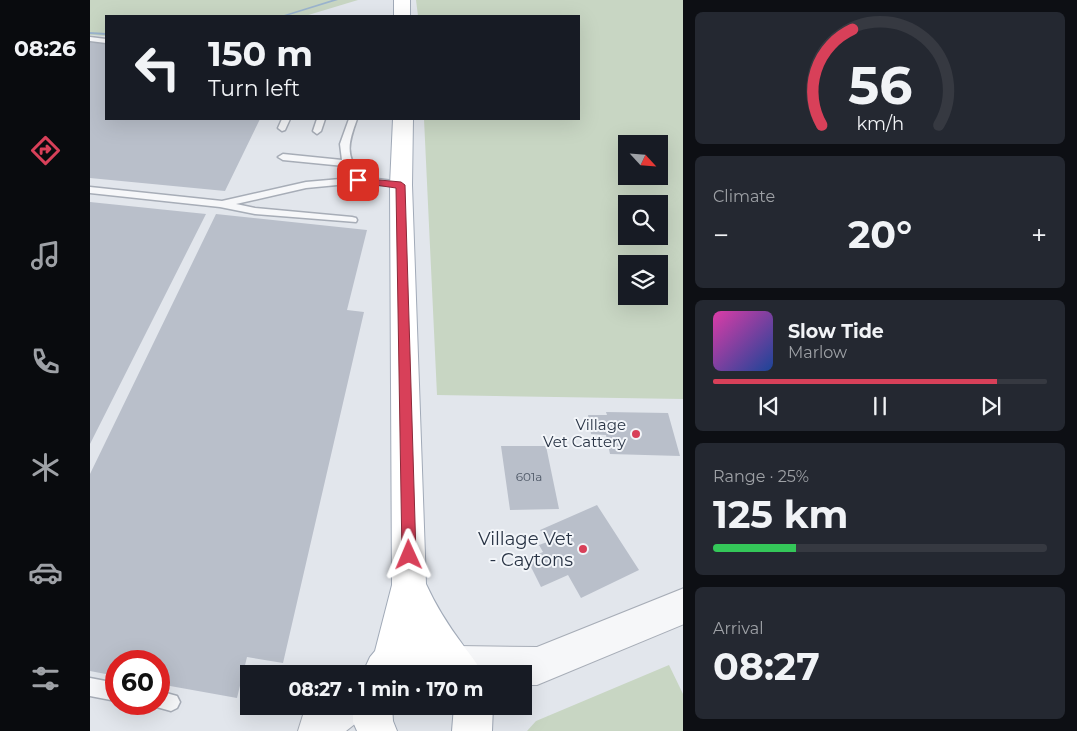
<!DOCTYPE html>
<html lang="en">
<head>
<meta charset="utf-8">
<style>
	:root { --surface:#171b24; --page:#242831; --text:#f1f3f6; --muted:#9ea1a6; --line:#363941; --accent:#d84059 }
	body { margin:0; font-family:Montserrat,sans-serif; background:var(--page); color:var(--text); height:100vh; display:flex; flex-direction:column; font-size:19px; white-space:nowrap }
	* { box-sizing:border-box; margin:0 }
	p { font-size:16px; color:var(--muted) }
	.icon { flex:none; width:28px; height:28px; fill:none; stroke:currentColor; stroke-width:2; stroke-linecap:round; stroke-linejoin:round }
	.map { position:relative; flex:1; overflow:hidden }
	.drawer { display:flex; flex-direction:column; gap:12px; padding:12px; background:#0d0f14; width:394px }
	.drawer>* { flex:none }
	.hud { position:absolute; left:15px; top:15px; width:475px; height:105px; border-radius:0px; box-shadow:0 5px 20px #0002; background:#171b24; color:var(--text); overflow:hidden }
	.needle { width:32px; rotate:116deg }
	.tools { position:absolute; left:528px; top:135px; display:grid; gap:10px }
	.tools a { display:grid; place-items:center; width:50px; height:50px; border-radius:0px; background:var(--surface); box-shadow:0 5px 20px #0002; font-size:25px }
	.speed { position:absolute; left:15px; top:650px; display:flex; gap:10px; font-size:25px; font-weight:700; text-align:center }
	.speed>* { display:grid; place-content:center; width:65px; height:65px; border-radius:50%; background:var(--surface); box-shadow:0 5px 20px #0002; line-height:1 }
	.speed .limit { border:8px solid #d22; background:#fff; color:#111 }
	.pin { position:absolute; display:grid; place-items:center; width:42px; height:42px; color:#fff; margin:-21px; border-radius:10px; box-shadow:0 2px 8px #0006 }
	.me { position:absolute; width:55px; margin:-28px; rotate:359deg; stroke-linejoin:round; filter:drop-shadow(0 0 4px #0008) }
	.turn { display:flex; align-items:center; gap:18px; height:105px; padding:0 20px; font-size:22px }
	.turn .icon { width:65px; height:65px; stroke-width:2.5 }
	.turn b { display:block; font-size:35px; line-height:42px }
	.big { font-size:38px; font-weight:700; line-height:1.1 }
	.drawer .tile { flex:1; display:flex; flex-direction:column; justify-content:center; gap:8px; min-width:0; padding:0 18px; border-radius:8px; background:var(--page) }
	.drawer .dial { align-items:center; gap:0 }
	.dial svg { height:130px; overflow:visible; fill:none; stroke:var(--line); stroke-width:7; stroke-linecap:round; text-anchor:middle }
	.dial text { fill:var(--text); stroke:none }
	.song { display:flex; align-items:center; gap:15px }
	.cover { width:60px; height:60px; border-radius:8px; background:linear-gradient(135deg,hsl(320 70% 55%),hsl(220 70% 35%)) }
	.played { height:5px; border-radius:2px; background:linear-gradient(90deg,var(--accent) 85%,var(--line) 85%) }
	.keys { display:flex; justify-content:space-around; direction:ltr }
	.heat { display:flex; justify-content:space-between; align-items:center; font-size:28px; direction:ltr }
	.charge { height:8px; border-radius:4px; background:linear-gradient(90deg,#34c759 25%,var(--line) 0) }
	.trip { position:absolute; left:150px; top:665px; width:292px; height:50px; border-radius:0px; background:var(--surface); box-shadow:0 5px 20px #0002; font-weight:700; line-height:50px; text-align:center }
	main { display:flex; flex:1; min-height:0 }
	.dock { display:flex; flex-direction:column; width:90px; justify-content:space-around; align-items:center; background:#090b0e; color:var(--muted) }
	.dock .icon { width:35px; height:35px }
	.dock .on { color:var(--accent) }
	.dock b { font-size:22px; color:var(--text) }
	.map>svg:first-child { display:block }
	.green { fill:#c8d6c3; fill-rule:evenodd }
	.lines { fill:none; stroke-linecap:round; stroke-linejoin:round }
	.stream { fill:#9bb4ce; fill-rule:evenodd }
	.building { fill:#b9bfca }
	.service-casing { stroke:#a7adb7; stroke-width:3 }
	.tertiary-casing { stroke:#a7adb7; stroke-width:2 }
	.primary-casing { stroke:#a1aab8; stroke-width:2 }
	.service { fill:#f6f7f9; fill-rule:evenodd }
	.tertiary { fill:#f6f7f9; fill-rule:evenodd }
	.primary { fill:#fff; fill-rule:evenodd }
	.route { fill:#d84059; stroke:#8c2a3a }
	.poi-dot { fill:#d84059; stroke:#f2f5f9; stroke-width:2 }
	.labels { text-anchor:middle; stroke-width:4; stroke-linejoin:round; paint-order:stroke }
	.number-label { font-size:12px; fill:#4d5766 }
	.poi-label { font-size:15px; fill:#293445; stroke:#f2f5f9; text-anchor:end }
	.near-poi-label { font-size:18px; fill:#293445; stroke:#f2f5f9; text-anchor:end }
</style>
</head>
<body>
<main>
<nav class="dock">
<b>08:26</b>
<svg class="icon on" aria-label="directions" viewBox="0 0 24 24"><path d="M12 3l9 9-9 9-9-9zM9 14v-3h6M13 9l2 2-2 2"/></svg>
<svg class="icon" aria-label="music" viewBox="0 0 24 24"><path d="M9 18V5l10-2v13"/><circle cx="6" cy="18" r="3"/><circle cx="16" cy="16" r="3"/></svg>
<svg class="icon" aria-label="phone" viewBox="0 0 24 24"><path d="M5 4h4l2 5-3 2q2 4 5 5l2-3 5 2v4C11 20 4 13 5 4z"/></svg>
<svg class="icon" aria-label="climate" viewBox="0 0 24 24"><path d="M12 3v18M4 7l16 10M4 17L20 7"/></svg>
<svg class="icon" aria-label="car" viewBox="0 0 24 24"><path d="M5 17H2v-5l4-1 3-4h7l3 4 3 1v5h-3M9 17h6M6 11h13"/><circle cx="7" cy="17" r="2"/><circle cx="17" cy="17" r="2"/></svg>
<svg class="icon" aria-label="filters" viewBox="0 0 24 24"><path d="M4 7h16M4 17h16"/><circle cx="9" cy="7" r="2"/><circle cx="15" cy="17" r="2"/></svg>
</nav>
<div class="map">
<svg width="594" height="731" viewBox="0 0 594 731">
	<rect width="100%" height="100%" fill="#e2e6ec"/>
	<!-- green -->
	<path class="green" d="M0,0H268L215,16H16V36L0,35Z
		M326,0H593V399L347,395L334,119H489V16H328ZM536,144H569V176H536ZM536,204H569V236H536ZM536,264H569V296H536Z
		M579,665L593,694V731H437L446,721Z"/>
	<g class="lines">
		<!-- stream -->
		<path class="stream" d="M242,0H248L196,16H191Z
			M0,32L16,33V35L0,34Z"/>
	</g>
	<!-- building -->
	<path class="building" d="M0,42L16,44V119H170L135,191L0,178Z
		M0,202L116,214L0,444Z
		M126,214L277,230L257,310L274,312L193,663L157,657L147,698L69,684V661H26V676L0,671V474Z
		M516,412L578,413L590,456L520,454L516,435L501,434L498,415H517Z
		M411,446H456L469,509L420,510Z
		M507,505L549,570L491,598L478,575L451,587L437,559L453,552L449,545L457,542L450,530Z"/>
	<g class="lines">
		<!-- service casing -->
		<g class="service-casing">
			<path id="service" d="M0,37L16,39V43L0,41Z
				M192,119H200L195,130L192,131L188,128Z
				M227,119H235L231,131L227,134L223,131Z
				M259,119H267C258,144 255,154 271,177L311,182L314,183V187L268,183L216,188L146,204L165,208L262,217L266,218L267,220L266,222L165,214L130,207L0,193V187L132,201L216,182L262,178L254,166L193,160L188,157L193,154L252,160L250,144Z
				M0,678L26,683V701L0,696Z
				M69,691L87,696L90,702L87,708L81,711L63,706L62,704H69Z"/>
		</g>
		<!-- tertiary casing -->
		<g class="tertiary-casing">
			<path id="tertiary" d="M594,588V624L447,685H434V674H353L349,665L355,652L368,646L447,647Z
				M224,706H275L270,720L256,731H208L213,715Z"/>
		</g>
		<!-- primary casing -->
		<g class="primary-casing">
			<path id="primary" d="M304,0H320V16H304Z
				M303,119H323L322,185L336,584C346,606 358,625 373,645C380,655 387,662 392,674H348L342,669L334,668L324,669L316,674H276L274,670L280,657L285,651L302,585L300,185Z
				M263,706H302L303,721L307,731H267L263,722Z
				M364,706H403L402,731H362Z"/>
		</g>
		<!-- service -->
		<use href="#service" class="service"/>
		<!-- tertiary -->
		<use href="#tertiary" class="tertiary"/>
		<!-- primary -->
		<use href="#primary" class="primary"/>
	</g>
	<!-- route -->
	<path class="route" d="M268,178L311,182L315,185L326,555L324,560L319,562L314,560L312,555L306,188L265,182V179Z"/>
	<!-- markers -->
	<g class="poi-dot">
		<circle cx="546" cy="434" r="5"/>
		<circle cx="493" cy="549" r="5"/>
	</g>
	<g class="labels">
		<!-- number labels -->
		<g class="number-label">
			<text x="439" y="481">601a</text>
		</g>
		<!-- poi labels -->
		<g class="poi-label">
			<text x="536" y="430">Village<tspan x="536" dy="17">Vet Cattery</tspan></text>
		</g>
		<!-- near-poi labels -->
		<g class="near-poi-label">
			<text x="483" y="545">Village Vet<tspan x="483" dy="21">- Caytons</tspan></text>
		</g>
	</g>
</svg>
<div class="tools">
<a><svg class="needle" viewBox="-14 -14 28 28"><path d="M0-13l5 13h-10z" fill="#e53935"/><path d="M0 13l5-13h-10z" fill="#9ea1a6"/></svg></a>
<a><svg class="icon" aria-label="search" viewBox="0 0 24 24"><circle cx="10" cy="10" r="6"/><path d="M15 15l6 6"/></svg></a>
<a><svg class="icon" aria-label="layers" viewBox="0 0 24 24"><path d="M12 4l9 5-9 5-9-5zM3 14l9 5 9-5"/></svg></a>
</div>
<div class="speed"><div class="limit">60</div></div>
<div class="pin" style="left:268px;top:180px;background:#d93025"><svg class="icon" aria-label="arrive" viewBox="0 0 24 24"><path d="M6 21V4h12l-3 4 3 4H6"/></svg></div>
<svg class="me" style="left:319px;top:555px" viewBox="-20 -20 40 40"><path d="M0-17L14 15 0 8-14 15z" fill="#d84059" stroke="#fff" stroke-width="4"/></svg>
<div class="trip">08:27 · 1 min · 170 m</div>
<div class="hud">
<div class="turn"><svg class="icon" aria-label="left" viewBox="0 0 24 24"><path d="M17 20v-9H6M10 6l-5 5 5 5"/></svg><div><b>150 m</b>Turn left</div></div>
</div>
</div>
<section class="drawer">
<div class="tile dial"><svg viewBox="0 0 100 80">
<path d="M14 69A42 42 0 1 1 86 69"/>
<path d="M14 69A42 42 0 0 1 33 10" stroke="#d84059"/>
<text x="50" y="56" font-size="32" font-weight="700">56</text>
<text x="50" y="72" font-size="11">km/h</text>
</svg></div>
<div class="tile"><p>Climate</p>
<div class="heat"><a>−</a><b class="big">20°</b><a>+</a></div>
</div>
<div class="tile">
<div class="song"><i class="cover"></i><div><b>Slow Tide</b><p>Marlow</p></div></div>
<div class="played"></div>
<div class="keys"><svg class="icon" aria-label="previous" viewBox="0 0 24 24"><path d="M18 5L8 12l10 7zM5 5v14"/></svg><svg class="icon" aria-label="pause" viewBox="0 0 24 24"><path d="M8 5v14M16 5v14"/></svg><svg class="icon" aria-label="next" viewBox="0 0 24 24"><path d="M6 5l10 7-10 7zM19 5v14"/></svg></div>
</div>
<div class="tile"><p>Range · 25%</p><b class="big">125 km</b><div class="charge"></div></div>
<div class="tile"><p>Arrival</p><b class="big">08:27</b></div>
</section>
</main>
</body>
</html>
